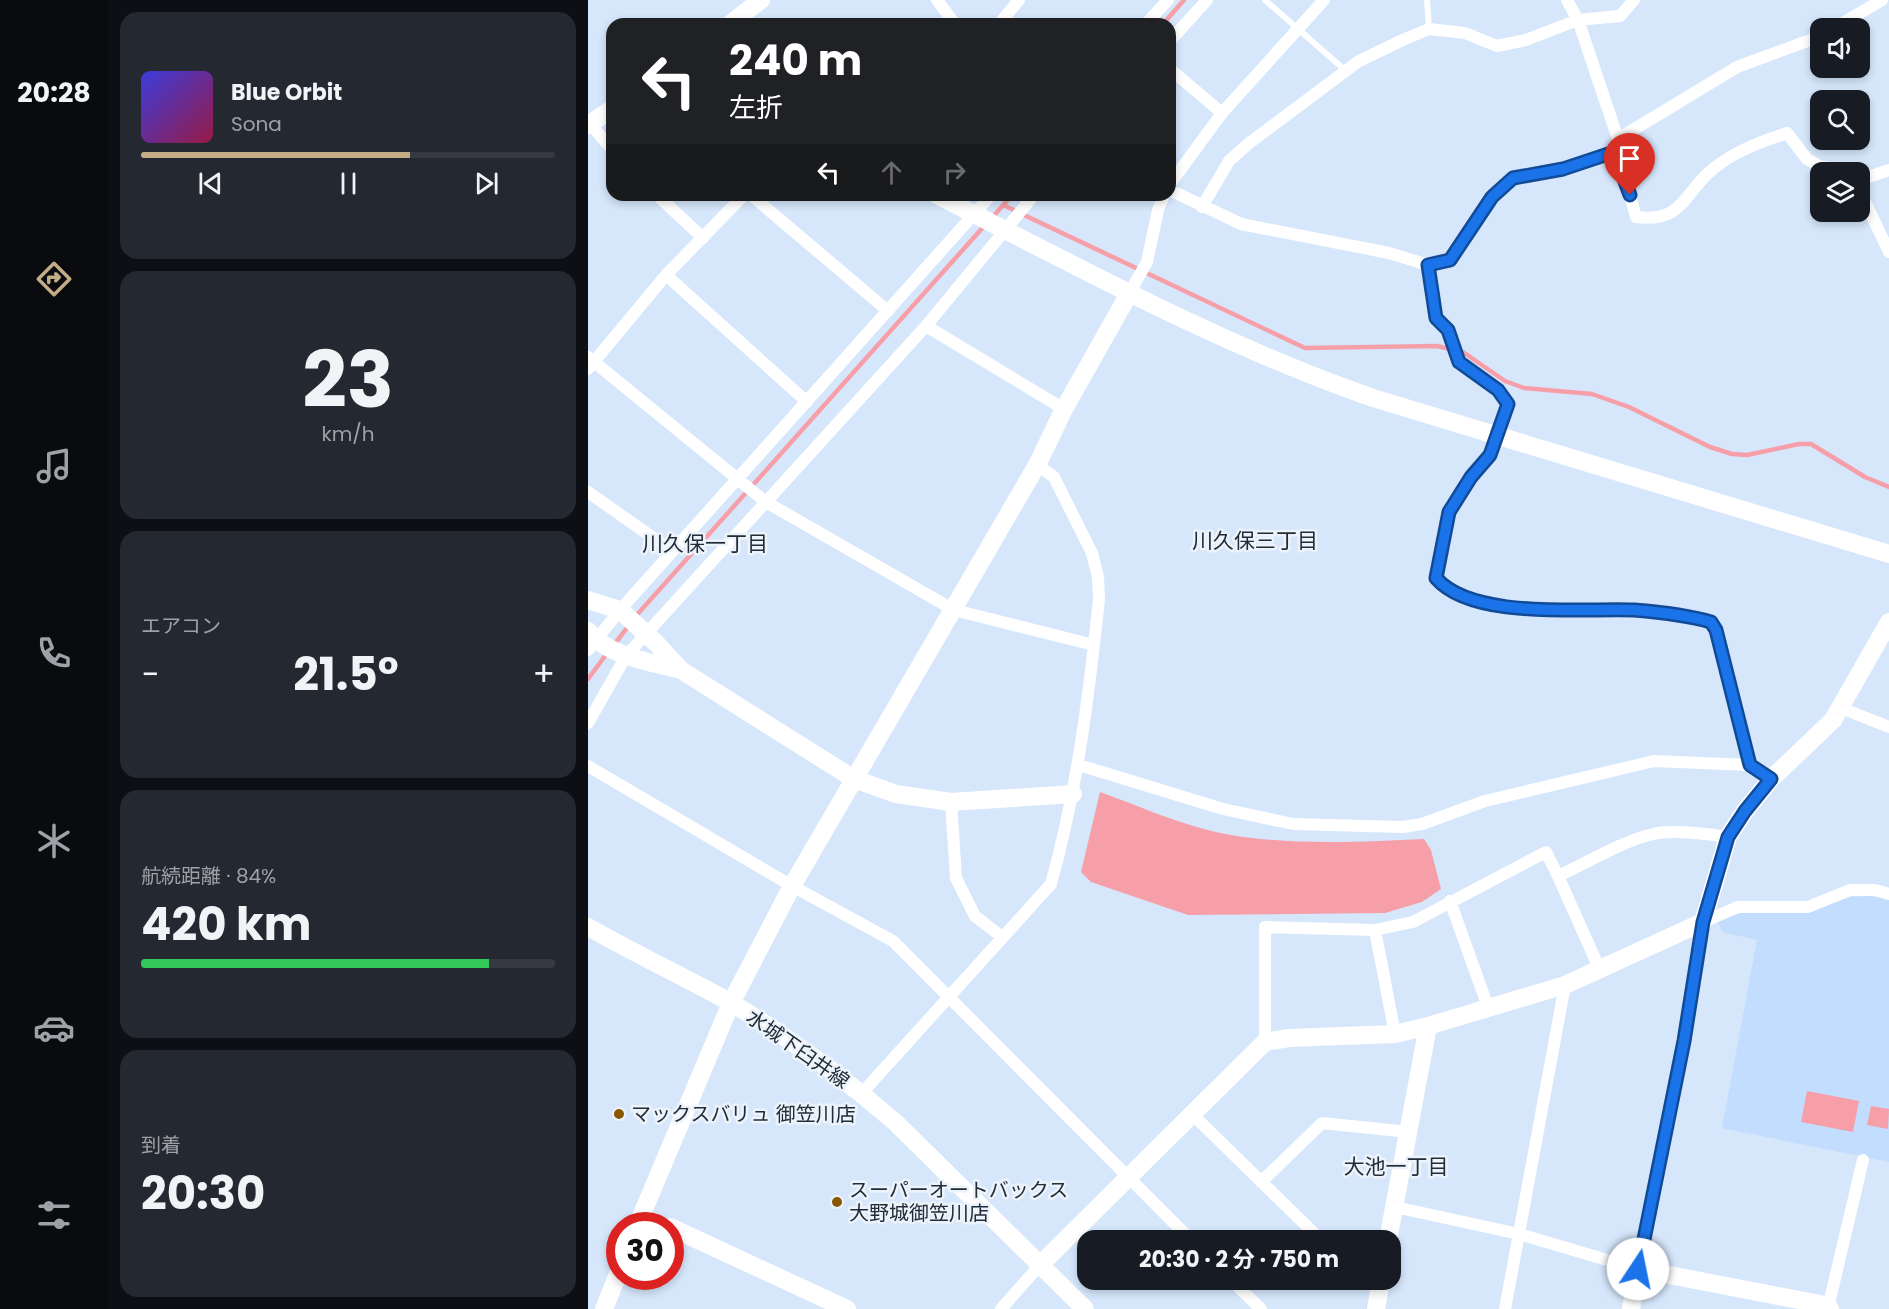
<!DOCTYPE html>
<html lang="ja">
<head>
<meta charset="utf-8">
<style>
	:root { --surface:#171b24; --page:#242831; --text:#f1f3f6; --muted:#9ea1a6; --line:#363941; --accent:#c2ad87 }
	body { margin:0; font-family:Poppins,"Noto Sans JP",sans-serif; background:var(--page); color:var(--text); height:100vh; display:flex; flex-direction:column; font-size:22px; white-space:nowrap }
	* { box-sizing:border-box; margin:0 }
	p { font-size:20px; color:var(--muted) }
	.icon { flex:none; width:33px; height:33px; fill:none; stroke:currentColor; stroke-width:2; stroke-linecap:round; stroke-linejoin:round }
	.map { position:relative; flex:1; overflow:hidden }
	.sheet { display:flex; flex-direction:column; gap:12px; padding:12px; background:#0d0f14; width:480px }
	.sheet>* { flex:none }
	.guide { position:absolute; left:18px; top:18px; width:570px; height:183px; border-radius:18px; box-shadow:0 3px 9px #0003; background:#202124; color:#fff; overflow:hidden }
	.buttons { position:absolute; left:1222px; top:18px; display:grid; gap:12px }
	.buttons a { display:grid; place-items:center; width:60px; height:60px; border-radius:12px; background:var(--surface); box-shadow:0 3px 9px #0003; font-size:30px }
	.speed { position:absolute; left:18px; top:1212px; display:flex; gap:12px; font-size:30px; font-weight:700; text-align:center }
	.speed>* { display:grid; place-content:center; width:78px; height:78px; border-radius:50%; background:var(--surface); box-shadow:0 3px 9px #0003; line-height:1 }
	.speed .limit { border:9px solid #d22; background:#fff; color:#111 }
	.pin { position:absolute; display:grid; place-items:center; width:51px; height:51px; color:#fff; margin:-62px -26px; border-radius:50% 50% 50% 0; rotate:-45deg; box-shadow:0 0 6px #0007 }
	.pin .icon { rotate:45deg }
	.me { position:absolute; width:66px; margin:-33px; rotate:11deg; stroke-linejoin:round; filter:drop-shadow(0 0 4px #0008) }
	.turn { display:flex; align-items:center; gap:21px; height:126px; padding:0 24px; font-size:27px }
	.turn .icon { width:78px; height:78px; stroke-width:2.5 }
	.turn b { display:block; font-size:42px; line-height:51px }
	.lanes { display:flex; align-items:center; height:57px; padding:0 24px; background:#0003; justify-content:center; gap:30px; direction:ltr }
	.lanes .off { opacity:.35 }
	.big { font-size:45px; font-weight:700; line-height:1.1 }
	.sheet .card { flex:1; display:flex; flex-direction:column; justify-content:center; gap:9px; min-width:0; padding:0 21px; border-radius:18px; background:var(--page) }
	.sheet .dial { align-items:center; gap:0 }
	.dial b { font-size:78px; line-height:1 }
	.song { display:flex; align-items:center; gap:18px }
	.cover { width:72px; height:72px; border-radius:9px; background:linear-gradient(135deg,hsl(240 70% 55%),hsl(340 70% 35%)) }
	.played { height:6px; border-radius:3px; background:linear-gradient(90deg,var(--accent) 65%,var(--line) 65%) }
	.keys { display:flex; justify-content:space-around; direction:ltr }
	.heat { display:flex; justify-content:space-between; align-items:center; font-size:33px; direction:ltr }
	.charge { height:9px; border-radius:4px; background:linear-gradient(90deg,#34c759 84%,var(--line) 0) }
	.trip { position:absolute; left:489px; top:1230px; width:324px; height:60px; border-radius:18px; background:var(--surface); box-shadow:0 3px 9px #0003; font-weight:700; line-height:60px; text-align:center }
	main { display:flex; flex:1; min-height:0 }
	.menu { display:flex; flex-direction:column; width:108px; justify-content:space-around; align-items:center; background:#090b0e; color:var(--muted) }
	.menu .icon { width:42px; height:42px }
	.menu .active { color:var(--accent) }
	.menu b { font-size:27px; color:var(--text) }
	.map>svg:first-child { display:block }
	.built { fill:#c2ddfd }
	.water { fill:#f79fa8 }
	.lines { fill:none; stroke-linecap:round; stroke-linejoin:round }
	.stream { stroke:#f79fa8; stroke-width:4.5 }
	.lane { stroke:#fff; stroke-width:6 }
	.street { stroke:#fff; stroke-width:12 }
	.secondary { stroke:#fff; stroke-width:18 }
	.route-casing { stroke:#114b97; stroke-width:15 }
	.route { stroke:#1a73e8; stroke-width:10 }
	.poi-dot { fill:#885800; stroke:#edf3fa; stroke-width:2 }
	.labels { text-anchor:middle; stroke-width:5; stroke-linejoin:round; paint-order:stroke }
	.street-label { font-size:20px; fill:#212c39; stroke:#edf3fa }
	.poi-label { font-size:20px; fill:#212c39; stroke:#edf3fa; text-anchor:start }
	.neighbourhood-label { font-size:21px; fill:#212c39; stroke:#edf3fa }
</style>
</head>
<body>
<main>
<nav class="menu">
<b>20:28</b>
<svg class="icon active" aria-label="directions" viewBox="0 0 24 24"><path d="M12 3l9 9-9 9-9-9zM9 14v-3h6M13 9l2 2-2 2"/></svg>
<svg class="icon" aria-label="music" viewBox="0 0 24 24"><path d="M9 18V5l10-2v13"/><circle cx="6" cy="18" r="3"/><circle cx="16" cy="16" r="3"/></svg>
<svg class="icon" aria-label="phone" viewBox="0 0 24 24"><path d="M5 4h4l2 5-3 2q2 4 5 5l2-3 5 2v4C11 20 4 13 5 4z"/></svg>
<svg class="icon" aria-label="climate" viewBox="0 0 24 24"><path d="M12 3v18M4 7l16 10M4 17L20 7"/></svg>
<svg class="icon" aria-label="car" viewBox="0 0 24 24"><path d="M5 17H2v-5l4-1 3-4h7l3 4 3 1v5h-3M9 17h6M6 11h13"/><circle cx="7" cy="17" r="2"/><circle cx="17" cy="17" r="2"/></svg>
<svg class="icon" aria-label="filters" viewBox="0 0 24 24"><path d="M4 7h16M4 17h16"/><circle cx="9" cy="7" r="2"/><circle cx="15" cy="17" r="2"/></svg>
</nav>
<section class="sheet">
<div class="card">
<div class="song"><i class="cover"></i><div><b>Blue Orbit</b><p>Sona</p></div></div>
<div class="played"></div>
<div class="keys"><svg class="icon" aria-label="previous" viewBox="0 0 24 24"><path d="M18 5L8 12l10 7zM5 5v14"/></svg><svg class="icon" aria-label="pause" viewBox="0 0 24 24"><path d="M8 5v14M16 5v14"/></svg><svg class="icon" aria-label="next" viewBox="0 0 24 24"><path d="M6 5l10 7-10 7zM19 5v14"/></svg></div>
</div>
<div class="card dial"><b>23</b><p>km/h</p></div>
<div class="card"><p>エアコン</p>
<div class="heat"><a>−</a><b class="big">21.5°</b><a>+</a></div>
</div>
<div class="card"><p>航続距離 · 84%</p><b class="big">420 km</b><div class="charge"></div></div>
<div class="card"><p>到着</p><b class="big">20:30</b></div>
</section>
<div class="map">
<svg width="1301" height="1309" viewBox="0 0 1301 1309">
	<rect width="100%" height="100%" fill="#d6e7fc"/>
	<!-- built -->
	<path class="built" d="M1280,896L1301,899V1162L1134,1128L1169,940L1134,932L1130,922L1140,916L1171,910L1220,911L1263,897Z"/>
	<!-- water -->
	<path class="water" d="M512,792C546,804 581,820 616,829C681,847 769,842 836,839L843,850L853,889L834,902L797,913L600,915L503,882L493,872Z
		M1219,1091L1271,1101L1265,1132L1213,1122Z
		M1283,1106L1301,1109L1300,1129L1279,1125Z"/>
	<g class="lines">
		<!-- stream -->
		<path class="stream" d="M575,24L596,0
			M415,205L717,348L849,346L875,352L917,381L936,388L1004,394L1041,407L1122,447L1144,454L1159,455L1211,444H1223L1277,477L1301,487
			M403,219L424,195
			M47,617L397,225
			M25,646L42,624
			M0,679L20,652"/>
		<!-- lane -->
		<path class="lane" d="M677,0L758,71
			M839,0L841,29"/>
		<!-- street -->
		<path class="street" d="M349,0L367,24
			M979,0L990,20L1030,139L1026,152L1042,195L1048,217C1096,223 1095,193 1125,169C1147,151 1172,142 1199,133L1219,159L1231,166L1264,172
			M411,24L431,0
			M558,24L580,0
			M1246,28L1294,0
			M582,41L619,0
			M582,69L634,113
			M2,124L24,149
			M1030,139L1149,67L1233,36
			M1272,180L1301,170
			M582,184L634,113L736,0
			M582,190L653,224L801,253L840,265L862,260L904,197L925,178L975,169L1026,152
			M1272,191L1301,252
			M69,195L115,238
			M163,195L300,311
			M614,207L641,161L660,144L771,61L817,39L841,29L877,33L909,46L938,40L990,20L1032,16L1046,0
			M840,265L848,318L860,330L871,362L910,390L920,404L902,455L883,476L861,511L848,578C884,620 994,608 1046,610C1071,612 1099,615 1123,622L1128,630L1162,765
			M78,275L219,402
			M542,292L559,262L570,210L576,195
			M338,326L476,409
			M0,357L178,502L366,610L506,645
			M0,369L78,275L156,195
			M0,492L84,551
			M0,650L32,610L403,195
			M1253,708L1301,727
			M0,723L38,656L338,326L446,195
			M491,765L635,809L705,824L814,827L834,824L897,801L1066,761L1162,765L1183,779
			M0,766L204,886L305,941L603,1240
			M363,802L368,878L387,916L414,937
			M970,876L1012,970
			M862,901L900,1007
			M787,930L807,1034
			M677,1042V927L787,930L825,922L958,852L970,876C1001,862 1032,842 1065,834C1084,829 1120,834 1140,837
			M274,1093L463,884C489,791 501,695 511,599L510,577L504,553L466,477L449,465
			M604,1114L731,1238L737,1240
			M673,1182L734,1123L821,1132
			M807,1207L931,1234L1050,1269L1096,1041L1115,922L1150,907H1220L1262,890H1287L1301,894
			M643,1280L673,1309
			M1240,1308L1275,1160
			M413,1309L451,1266
			M917,1309L977,985"/>
		<!-- secondary -->
		<path class="secondary" d="M142,24L173,0
			M0,125L24,109
			M349,195C490,267 635,346 785,398L1301,554
			M0,600L32,610L68,643L93,670L266,779L308,794L363,802L485,794
			M0,631C21,657 62,662 93,670
			M0,927C47,954 97,977 145,1004C202,1038 256,1078 307,1122L497,1309
			M49,1226L143,1003L204,886L449,465L476,409L542,292
			M82,1227L259,1309
			M800,1240L840,1026
			M451,1266L677,1042L701,1038L807,1034L840,1026L977,985L1115,922L1140,837L1157,811L1183,779L1245,720L1301,622
			M16,1309L32,1269
			M788,1309L793,1280
			M1043,1309L1050,1269L1232,1304L1242,1309"/>
	</g>
	<g class="lines">
		<!-- route casing -->
		<g class="route-casing">
			<path id="route" d="M1042,195L1026,152L975,169L925,178L904,197L862,260L840,265L848,318L860,330L871,362L910,390L920,404L902,455L883,477L861,512L848,578C884,620 994,608 1046,610C1071,612 1099,615 1123,622L1128,630L1162,765L1183,779L1157,811L1140,837L1115,922L1096,1041L1050,1269"/>
		</g>
		<!-- route -->
		<use href="#route" class="route"/>
	</g>
	<!-- markers -->
	<g class="poi-dot">
		<circle cx="31" cy="1114" r="6"/>
		<circle cx="249" cy="1202" r="6"/>
	</g>
	<g class="labels">
		<!-- street labels -->
		<g class="street-label">
			<text transform="translate(210 1049) rotate(35)" y="7">水城下臼井線</text>
		</g>
		<!-- poi labels -->
		<g class="poi-label">
			<text x="43" y="1121">マックスバリュ 御笠川店</text>
			<text x="261" y="1197">スーパーオートバックス<tspan x="261" dy="23">大野城御笠川店</tspan></text>
		</g>
		<!-- neighbourhood labels -->
		<g class="neighbourhood-label">
			<text x="667" y="548">川久保三丁目</text>
			<text x="117" y="551">川久保一丁目</text>
			<text x="808" y="1174">大池一丁目</text>
		</g>
	</g>
</svg>
<div class="buttons">
<a><svg class="icon" aria-label="sound" viewBox="0 0 24 24"><path d="M4 9h4l5-4v14l-5-4H4zM17 9q2 3 0 6"/></svg></a>
<a><svg class="icon" aria-label="search" viewBox="0 0 24 24"><circle cx="10" cy="10" r="6"/><path d="M15 15l6 6"/></svg></a>
<a><svg class="icon" aria-label="layers" viewBox="0 0 24 24"><path d="M12 4l9 5-9 5-9-5zM3 14l9 5 9-5"/></svg></a>
</div>
<div class="speed"><div class="limit">30</div></div>
<div class="pin" style="left:1042px;top:195px;background:#d93025"><svg class="icon" aria-label="arrive" viewBox="0 0 24 24"><path d="M6 21V4h12l-3 4 3 4H6"/></svg></div>
<svg class="me" style="left:1050px;top:1269px" viewBox="-20 -20 40 40"><circle r="19" fill="#fff"/><path d="M0-13L10 11 0 6-10 11z" fill="#1a73e8"/></svg>
<div class="trip">20:30 · 2 分 · 750 m</div>
<div class="guide">
<div class="turn"><svg class="icon" aria-label="left" viewBox="0 0 24 24"><path d="M17 20v-9H6M10 6l-5 5 5 5"/></svg><div><b>240 m</b>左折</div></div>
<div class="lanes"><svg class="icon" aria-label="left" viewBox="0 0 24 24"><path d="M17 20v-9H6M10 6l-5 5 5 5"/></svg><svg class="icon off" aria-label="ahead" viewBox="0 0 24 24"><path d="M12 20V5M6 11l6-6 6 6"/></svg><svg class="icon off" aria-label="right" viewBox="0 0 24 24"><path d="M7 20v-9h11M14 6l5 5-5 5"/></svg></div>
</div>
</div>
</main>
</body>
</html>
